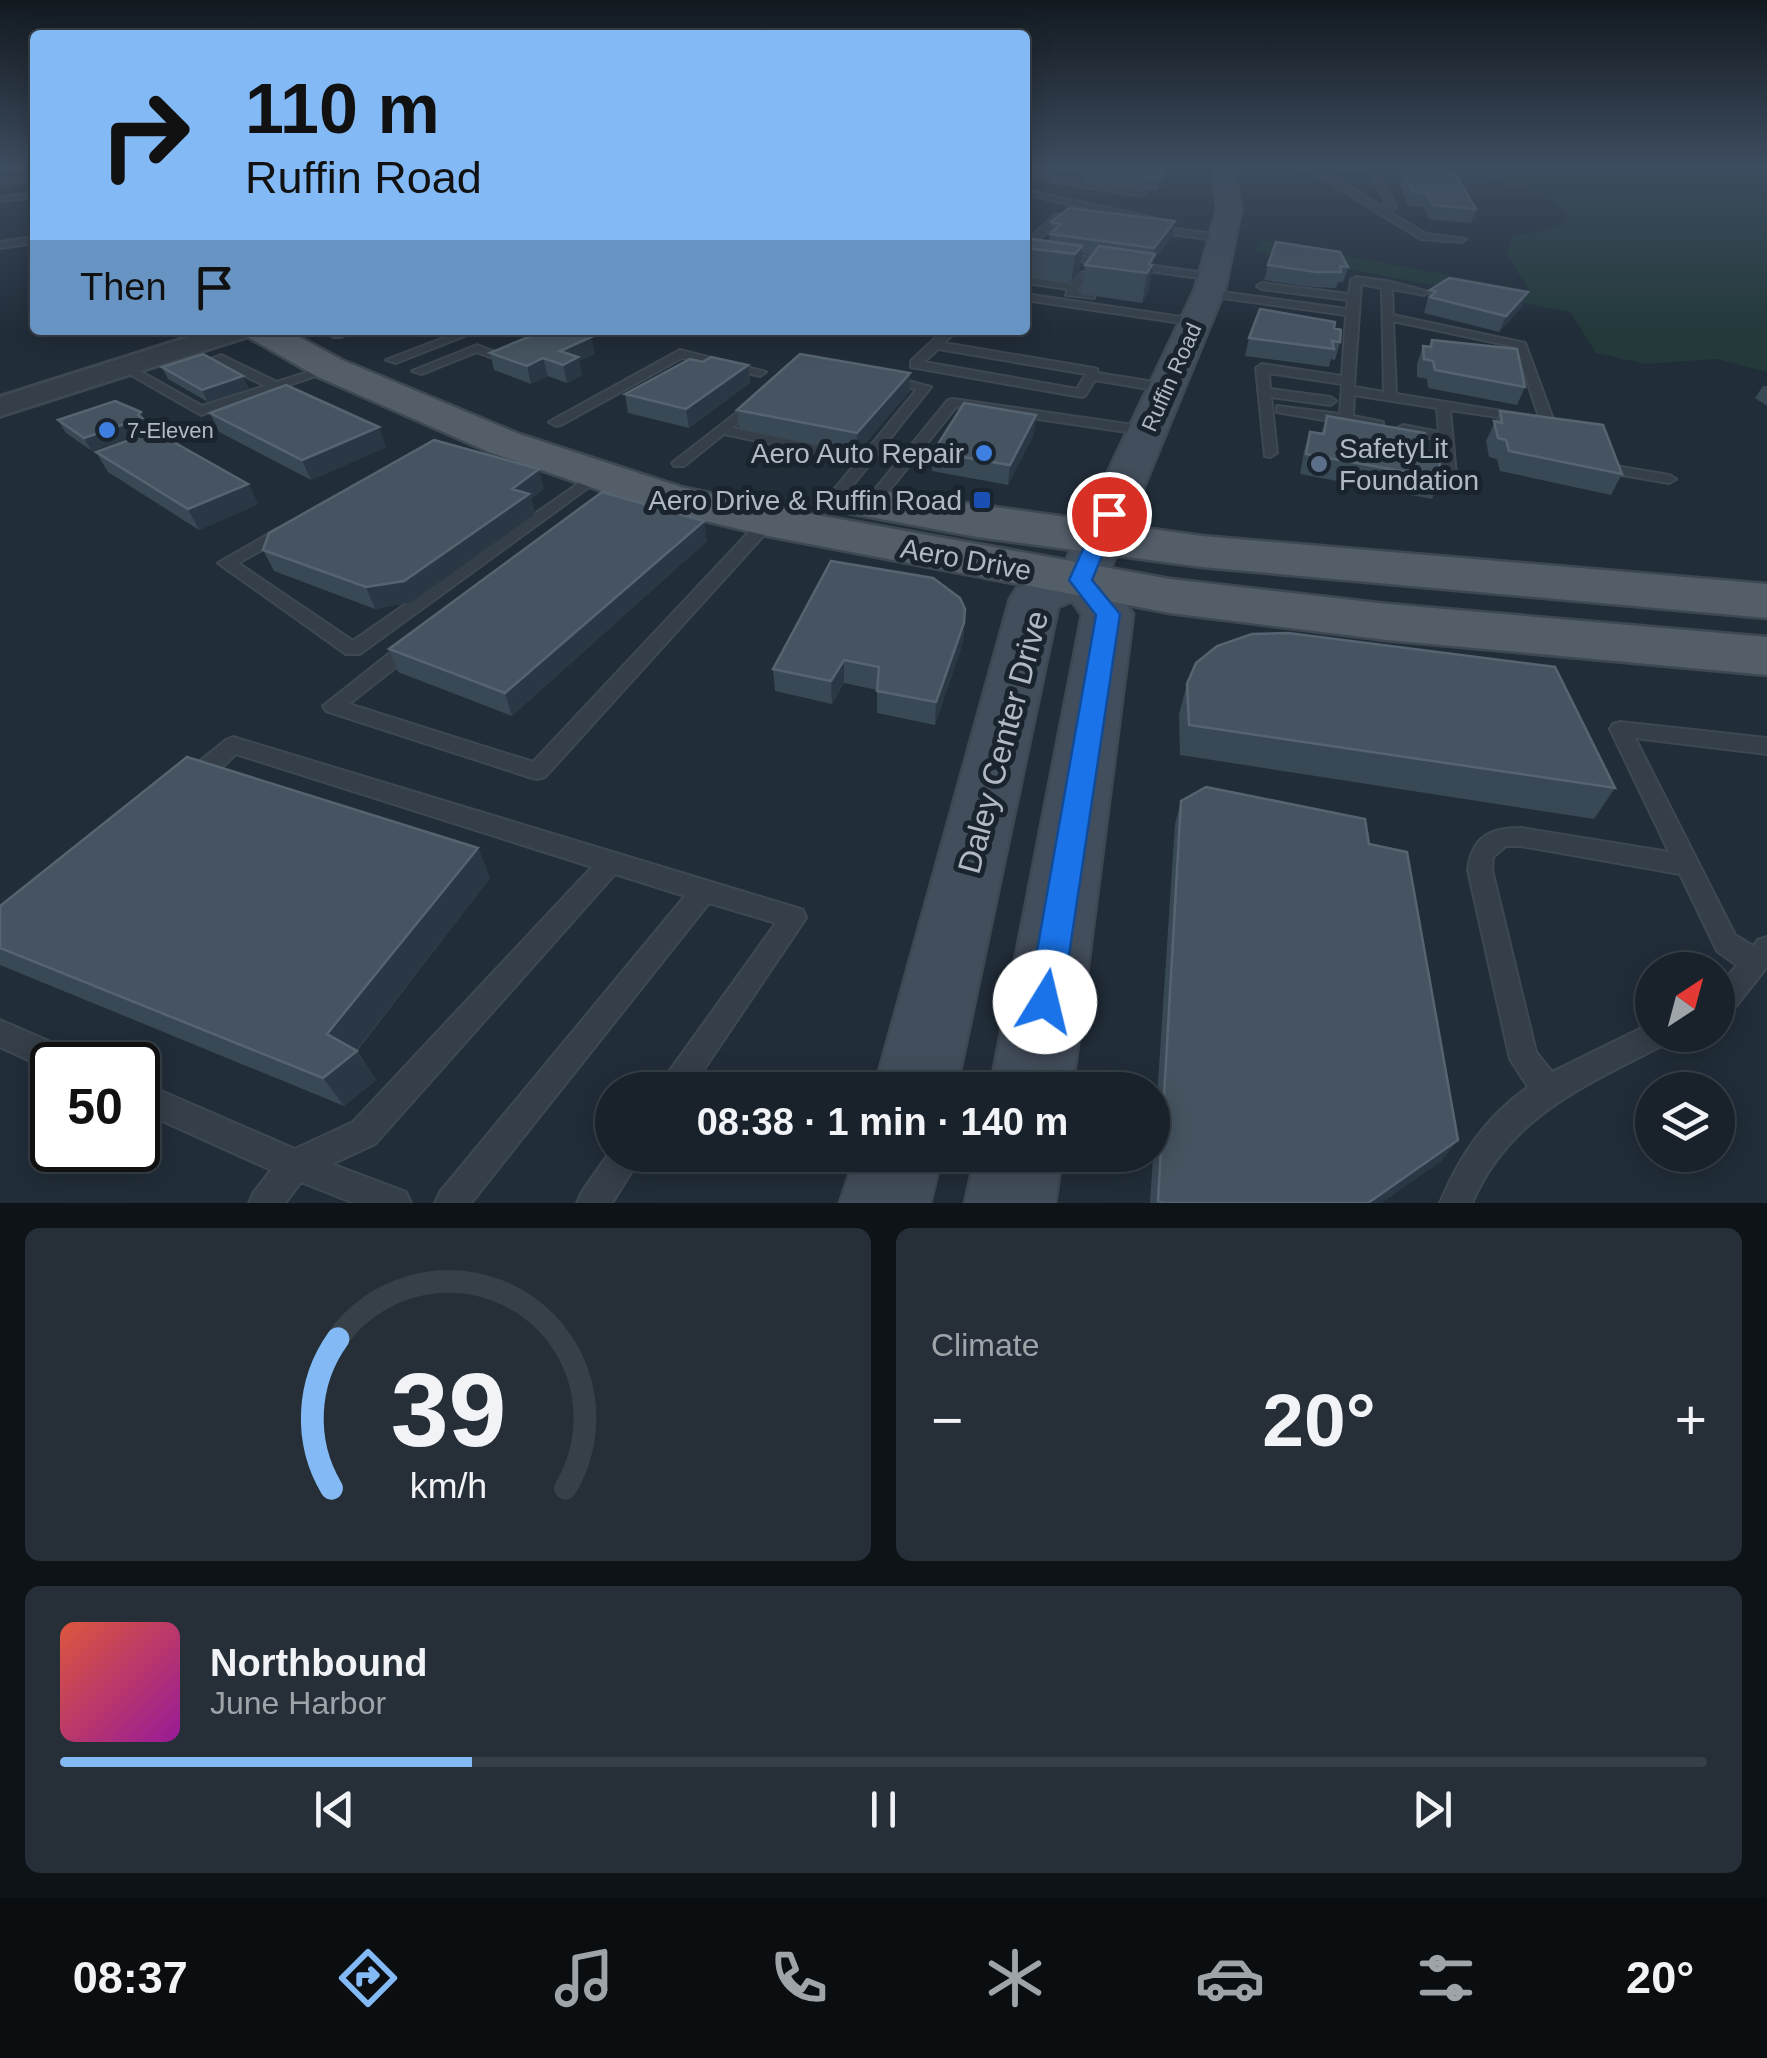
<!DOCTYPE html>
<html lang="en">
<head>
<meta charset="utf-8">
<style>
	:root { --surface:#19222b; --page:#262f37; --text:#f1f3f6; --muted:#9fa4a9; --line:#373f47; --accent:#83baf6 }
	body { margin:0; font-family:Helvetica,sans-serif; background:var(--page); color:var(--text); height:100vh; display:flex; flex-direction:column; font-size:38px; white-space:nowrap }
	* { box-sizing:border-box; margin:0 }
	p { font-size:32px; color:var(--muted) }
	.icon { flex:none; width:55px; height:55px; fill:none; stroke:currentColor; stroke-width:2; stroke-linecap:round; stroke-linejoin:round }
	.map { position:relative; height:1203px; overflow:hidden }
	.side { display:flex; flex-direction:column; gap:25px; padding:25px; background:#0e1318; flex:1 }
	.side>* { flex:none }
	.banner { position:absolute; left:30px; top:30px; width:1000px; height:305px; border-radius:10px; box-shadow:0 5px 25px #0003,0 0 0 2px var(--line); background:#83baf6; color:#111; overflow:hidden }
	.needle { width:65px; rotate:36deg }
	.tools { position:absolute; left:1635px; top:952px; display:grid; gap:20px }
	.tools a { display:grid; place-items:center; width:100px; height:100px; border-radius:50%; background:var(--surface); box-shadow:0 5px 25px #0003,0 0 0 2px var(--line); font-size:50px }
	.speed { position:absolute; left:30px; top:1042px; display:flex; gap:20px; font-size:50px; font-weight:700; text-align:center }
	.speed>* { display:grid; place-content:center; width:130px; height:130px; border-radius:50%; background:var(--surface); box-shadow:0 5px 25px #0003,0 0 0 2px var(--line); line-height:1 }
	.speed .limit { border:5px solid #111; border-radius:15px; background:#fff; color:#111 }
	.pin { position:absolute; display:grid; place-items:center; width:85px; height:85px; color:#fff; margin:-42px; border:5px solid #fff; border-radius:50%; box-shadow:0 2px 10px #0007 }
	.me { position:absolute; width:110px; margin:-55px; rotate:9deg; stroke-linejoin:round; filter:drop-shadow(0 0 8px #0008) }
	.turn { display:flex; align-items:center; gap:35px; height:210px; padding:0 50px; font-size:45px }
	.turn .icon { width:130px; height:130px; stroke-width:2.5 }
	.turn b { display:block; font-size:70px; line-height:85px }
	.then { display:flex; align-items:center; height:95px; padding:0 50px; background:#0003; gap:20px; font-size:38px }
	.big { font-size:75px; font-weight:700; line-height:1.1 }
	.side .card { flex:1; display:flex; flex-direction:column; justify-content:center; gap:15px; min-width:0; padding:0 35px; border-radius:15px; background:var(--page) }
	.side .dial { align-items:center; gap:0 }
	.dial svg { height:260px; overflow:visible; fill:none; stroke:var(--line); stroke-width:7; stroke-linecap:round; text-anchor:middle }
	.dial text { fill:var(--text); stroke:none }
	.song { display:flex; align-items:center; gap:30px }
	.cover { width:120px; height:120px; border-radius:15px; background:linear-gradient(135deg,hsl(10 70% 55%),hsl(300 70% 35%)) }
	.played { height:10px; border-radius:5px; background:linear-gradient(90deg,var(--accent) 25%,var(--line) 25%) }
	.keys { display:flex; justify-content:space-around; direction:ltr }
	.heat { display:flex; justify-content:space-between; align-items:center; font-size:55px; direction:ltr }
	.side .tiles { flex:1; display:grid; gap:25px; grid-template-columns:1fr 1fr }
	.card:last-child { grid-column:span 2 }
	.trip { position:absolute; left:595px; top:1072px; width:575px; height:100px; border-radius:50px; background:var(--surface); box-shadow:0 5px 25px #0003,0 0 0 2px var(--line); font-weight:700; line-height:100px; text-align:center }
	.tabs { display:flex; height:160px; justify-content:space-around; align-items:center; background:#0a0e11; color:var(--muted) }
	.tabs .icon { width:70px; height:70px }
	.tabs .active { color:var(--accent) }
	.tabs b { font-size:45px; color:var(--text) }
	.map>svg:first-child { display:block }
	.green { fill:#23393a }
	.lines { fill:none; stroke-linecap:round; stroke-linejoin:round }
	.service-casing { stroke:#3e4852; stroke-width:4 }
	.tertiary-casing { stroke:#3e4852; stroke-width:6 }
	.secondary-casing { stroke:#3e4852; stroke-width:5 }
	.primary-casing { stroke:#3e4852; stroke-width:5 }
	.service { fill:#353f49; fill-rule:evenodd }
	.tertiary { fill:#353f49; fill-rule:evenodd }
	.secondary { fill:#434e5c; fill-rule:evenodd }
	.primary { fill:#535e69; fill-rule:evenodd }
	.wall { fill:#394855 }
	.shaded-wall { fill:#2a3845 }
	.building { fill:#465461; stroke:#566471; stroke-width:2.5 }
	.route { fill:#1a73e8; stroke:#114b97; stroke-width:2.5 }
	.shop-dot { fill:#3f7fe0; stroke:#1a242e; stroke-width:4 }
	.service-dot { fill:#5c6f8a; stroke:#1a242e; stroke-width:4 }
	.transit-dot { fill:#1a4fb4; stroke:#1a242e; stroke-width:4 }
	.labels { text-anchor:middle; stroke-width:10; stroke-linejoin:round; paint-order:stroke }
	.far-street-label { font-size:22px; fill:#afbac5; stroke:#1a242e }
	.far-poi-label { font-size:22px; fill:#afbac5; stroke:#1a242e; text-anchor:start }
	.poi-label { font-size:28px; fill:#afbac5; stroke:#1a242e; text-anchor:end }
	.street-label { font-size:28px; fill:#afbac5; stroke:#1a242e }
	.near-street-label { font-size:32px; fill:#afbac5; stroke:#1a242e }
</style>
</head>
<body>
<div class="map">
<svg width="1767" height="1203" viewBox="0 0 1767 1203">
	<rect width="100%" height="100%" fill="#212d39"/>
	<!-- green -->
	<path class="green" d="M1457,165H1739L1767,181V372L1716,359L1646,364L1596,353L1570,312L1255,251L1263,240L1529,290L1506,254L1513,236L1556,227L1570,217L1554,202Z"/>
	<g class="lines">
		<!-- service casing -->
		<g class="service-casing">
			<path id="service" d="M35,165L34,167L0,170V166Z
				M1292,165L1320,169L1379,205H1387L1373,177L1380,175L1396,208L1387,211L1426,234L1466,239L1461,242L1421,239L1314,173Z
				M1315,165H1342L1426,174L1422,176Z
				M1025,173L1142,192L1146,194L1142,196L1025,177Z
				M35,176V180L0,185V181Z
				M1025,190L1154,218L1158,221L1154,224L1025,194Z
				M35,193V197L0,201V197Z
				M1055,215L1072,214L1076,217L1060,220L1025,251V243Z
				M1152,226L1222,235L1227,238L1222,241L1149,231Z
				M35,237V243L0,248V242Z
				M1060,253L1213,274L1218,277L1213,280L1057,258L1055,256Z
				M1082,272L1090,274L1077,291L1094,294V298L1066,295L1068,289L1025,283V277L1072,284Z
				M1356,277L1387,281L1429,292L1424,295L1392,289L1393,315L1525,343L1554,422L1552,425L1450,410L1457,486L1450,490L1443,486L1439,440L1398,432L1396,429L1403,425L1439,432L1437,408L1354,395L1353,416L1383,422V428L1378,429L1282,413L1277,412V406L1340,414L1342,384L1269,373L1270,389L1330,397L1336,401L1330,405L1271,397L1277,453L1270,457L1265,456L1256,368L1262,364L1342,376L1346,315L1208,296L1203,293L1208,290L1347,309L1348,300L1262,289L1257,286L1262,283L1349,294L1351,280ZM1361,284L1382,288L1384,392L1354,387ZM1393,321L1516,347L1539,417L1396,394Z
				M1025,294L1195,319L1201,322L1195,325L1025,300Z
				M341,330H358L341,337H333V333Z
				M464,330H480L396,363L386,360Z
				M944,330H957L944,343L1093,368L1097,369L1098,373L1166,384L1172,388L1166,392L1095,380L1085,396L1081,397L911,367V361ZM938,349L1086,374L1077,389L924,362Z
				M987,330H1006L1007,331L1001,334Z
				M477,345L513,359L507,363L477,352L422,374L412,371Z
				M680,350L766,372L760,376L682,358L561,425L556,426L549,422Z
				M221,355L277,382L330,365L336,369L201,415L119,368L129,365L202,406L265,386L220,363L192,372L186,368Z
				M888,376L931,387L841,500L836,502L828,497L857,462L724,434L684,466H674L672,463L753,400L759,404L758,407L732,428L863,455L917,389L884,383L882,380Z
				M953,399L1147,427L1154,431L1147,435L956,407L876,507H866L863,504L948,400Z
				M1605,455L1610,456L1615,466L1669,475L1676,479L1669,483L1604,472L1598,459Z
				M595,472L602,476L600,479L360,654H346L218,563L279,528H291L293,531L291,534L238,563L353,641Z
				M768,516L774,518L776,521L774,524L545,777L537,779L529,777L326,711L323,706L405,641H419L421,645L419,649L349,704L533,762L762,518Z
				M1620,722L1767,738V754L1635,738L1735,935L1753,946L1758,940L1767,937V967L1736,1006L1718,1014V988L1737,965L1717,951L1680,874L1521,846H1506L1493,857L1492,870L1536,1052L1552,1072L1652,1023V1035H1669L1665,1044C1585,1086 1510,1115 1472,1203H1440C1460,1155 1485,1118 1528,1087L1510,1059L1468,870C1472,837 1489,828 1521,828L1669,852L1610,729L1613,724Z
				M233,737L794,907L803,910L806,918L690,1090H659L663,1080L776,923L709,903L471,1203H435L440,1192L685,896L615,874L375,1144L332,1164L406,1192L411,1203H354L301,1182L285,1203H249L254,1192L271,1170L138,1110V1081L295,1149L353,1122L592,867L236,754C222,766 205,790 185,785L182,779L185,773L226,740Z
				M0,1020L81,1055L85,1065H52V1071L0,1047Z
				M612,1149V1155H642L612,1203H577L582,1192Z"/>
		</g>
		<!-- tertiary casing -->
		<g class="tertiary-casing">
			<path id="tertiary" d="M211,330H253L249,336L0,416V397Z"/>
		</g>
		<!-- secondary casing -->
		<g class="secondary-casing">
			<path id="secondary" d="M1212,165H1234L1241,209L1225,289L1106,579L1133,614L1072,1090H990L1082,615L1072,601L1058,607L956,1090H874L1010,599L1017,588L1061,571L1195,289L1217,209Z
				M856,1155H942L930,1203H840Z
				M976,1155H1062L1055,1203H965Z"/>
		</g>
		<!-- primary casing -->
		<g class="primary-casing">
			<path id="primary" d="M242,330H286L342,360L519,434L681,487L768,506L1170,579L1387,604L1767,637V675L1387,640L1170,613L768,536L651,508L489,452L316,376L248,337Z
				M866,489L1202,536L1767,584V618L1202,567L977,537L849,513L842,503L849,493Z"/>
		</g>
		<!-- service -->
		<use href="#service" class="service"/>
		<!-- tertiary -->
		<use href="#tertiary" class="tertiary"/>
		<!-- secondary -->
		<use href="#secondary" class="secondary"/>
		<!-- primary -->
		<use href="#primary" class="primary"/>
	</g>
	<!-- wall -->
	<path class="wall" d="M1054,165H1173L1157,191L1085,184L1086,174L1053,171Z
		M1344,165H1444L1443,170Z
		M1403,169L1476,209L1471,223L1429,219L1423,207L1408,206L1399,182Z
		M1051,222L1172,236L1154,260L1148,293L1142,303L1081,294L1085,265L1092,255L1081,253L1079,274L1071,283L1025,276V238L1049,241Z
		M1268,265L1348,267L1343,282H1338L1336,288L1312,287L1264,280Z
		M1430,290L1528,292L1521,308L1499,332L1424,313Z
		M1334,328L1340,342L1335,360L1331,359L1329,367L1245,356L1249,338Z
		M397,330H433L414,337Z
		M1432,340L1525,387L1517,405L1428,388L1427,379L1417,377V364L1423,346L1429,347Z
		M490,353L595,354L579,361L582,375L567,383L548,376L531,384L494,370Z
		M703,362L748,365L750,383L689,428L628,413L625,394Z
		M162,367L249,388L208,402L168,379Z
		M910,373V391L857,453L739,429L737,410Z
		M1763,386H1767V406L1755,398Z
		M1500,411L1622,474L1611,495L1500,471L1497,459L1489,457L1486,441Z
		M141,412L149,431L92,451L66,433L58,420Z
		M210,413L386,447L311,480L219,432Z
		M1036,415L1034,434L1008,485L932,471L933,452Z
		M1327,416L1426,451L1440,478L1432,499L1300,474L1304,451L1310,432L1321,434Z
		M96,452L248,484L258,504L199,530L108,472Z
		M544,489L531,499L535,514L412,602L375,609L274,571L263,550Z
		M707,541L512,716L398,672L389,649Z
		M964,631L962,645L935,725L877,713V690L844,683L832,704L775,691L773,669Z
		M1187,684L1615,788L1594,819L1180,755L1179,714Z
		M1181,801L1369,844L1458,1140L1441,1161L1381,1203H1150L1175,824Z
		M478,848L490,878L357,1051L376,1080L344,1106L0,965V906Z"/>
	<!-- shaded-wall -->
	<path class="shaded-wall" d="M1168,165H1173L1157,191L1160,178Z
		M1175,221L1172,236L1154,260L1148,293L1142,303L1149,264L1152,258L1154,248Z
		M1082,246L1079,274L1071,283L1075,254Z
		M1528,292L1521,308L1499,332L1506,316Z
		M412,330H433L414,337Z
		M591,337L595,354L579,361L582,375L567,383L560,351Z
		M543,358L548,376L531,384L527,366Z
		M748,365L750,383L689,428L686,409Z
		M910,373V391L857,453V433Z
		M243,376L249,388L208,402L202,390Z
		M141,412L149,431L92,451L84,438L138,415Z
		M1036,415L1034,434L1008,485L1010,465Z
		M379,427L386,447L311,480L302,460Z
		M539,469L544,489L531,499L535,514L412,602L375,609L366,587Z
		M248,484L258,504L199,530L188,509Z
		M704,521L707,541L512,716L505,693Z
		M965,609L962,645L935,725L936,702Z
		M844,660V683L832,704L831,681Z
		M478,848L490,878L356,1051L376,1080L344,1106L323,1078L327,1034Z
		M1458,1140L1441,1161L1381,1203H1368Z"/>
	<!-- building -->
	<path class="building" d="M1092,165H1168L1160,178L1087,171Z
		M1403,169L1455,173L1476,209L1433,205L1427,193L1413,192Z
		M1069,208L1175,221L1154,248L1050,234L1061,224L1051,222Z
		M1025,238L1082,246L1075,254L1025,248Z
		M1276,242L1340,252L1348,267L1340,266L1341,272H1316L1268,265Z
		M1099,246L1155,254L1149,264L1152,265L1147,273L1085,265Z
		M1449,278L1528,292L1506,316L1430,297L1436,291L1430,290Z
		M1260,309L1335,322L1334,328L1341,330L1340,342L1332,341L1334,349L1249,338Z
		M545,330H572L591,337L560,351L578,357L563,365L543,358L527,366L490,353Z
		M1432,340L1517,349L1525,387L1435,370L1433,361L1424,359L1423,346L1431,347Z
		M203,354L243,376L202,390L162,367Z
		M800,354L910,373L857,433L737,410Z
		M711,357L748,365L686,409L625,394L690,359L703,362Z
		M286,385L379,427L302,460L210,413Z
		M115,401L141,412L138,415L142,418L84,438L58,420Z
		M964,403L1036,415L1010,465L933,452Z
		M1500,411L1603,425L1622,474L1509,451L1506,440L1498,438L1494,421L1502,423Z
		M1327,416L1425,433L1426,451L1439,454L1440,478L1306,454L1310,432L1324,434Z
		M154,431L248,484L188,509L96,452Z
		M434,440L539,469L512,489L529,494L404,581L366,587L263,550L269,533Z
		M602,492L704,521L505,693L389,649Z
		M831,561L933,578L960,598L965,609L964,623L936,702L877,691L879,667L844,660L831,681L773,669Z
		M1288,633L1555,667L1615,788L1189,725L1187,684L1196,663L1217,646L1252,634Z
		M187,757L478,848L327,1034L357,1051L323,1078L0,948V906Z
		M1206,787L1365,819L1369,844L1407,852L1458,1140L1368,1203H1164L1158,1201L1181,801Z"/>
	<!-- sky -->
	<linearGradient id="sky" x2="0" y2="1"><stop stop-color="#12191f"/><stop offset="0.5" stop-color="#3d4c5f"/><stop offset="1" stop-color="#3d4c5f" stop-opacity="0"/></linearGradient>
	<rect width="1767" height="333" fill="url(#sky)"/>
	<!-- route -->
	<path class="route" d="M1109,508L1119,514L1092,580L1120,614L1062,1002L1057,1014L1045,1018L1033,1014L1028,1002L1096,615L1069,580L1099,514Z"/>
	<!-- markers -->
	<g class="shop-dot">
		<circle cx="107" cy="430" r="10"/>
		<circle cx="984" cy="453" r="10"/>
	</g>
	<circle class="service-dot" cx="1319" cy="464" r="10"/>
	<rect class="transit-dot" x="972" y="490" width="20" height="20" rx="5"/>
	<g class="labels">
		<!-- far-street labels -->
		<g class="far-street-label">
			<text transform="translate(1171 377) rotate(-66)" y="8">Ruffin Road</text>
		</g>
		<!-- far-poi labels -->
		<g class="far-poi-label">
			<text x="127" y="438">7-Eleven</text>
		</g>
		<!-- poi labels -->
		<g class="poi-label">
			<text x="1339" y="458" text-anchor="start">SafetyLit<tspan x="1339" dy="32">Foundation</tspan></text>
			<text x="964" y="463">Aero Auto Repair</text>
			<text x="962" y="510">Aero Drive &amp; Ruffin Road</text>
		</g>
		<!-- street labels -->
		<g class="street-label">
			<text transform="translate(966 559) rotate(10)" y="10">Aero Drive</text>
		</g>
		<!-- near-street labels -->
		<g class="near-street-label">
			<text transform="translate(1003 742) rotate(-75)" y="11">Daley Center Drive</text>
		</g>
	</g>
</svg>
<div class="tools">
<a><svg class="needle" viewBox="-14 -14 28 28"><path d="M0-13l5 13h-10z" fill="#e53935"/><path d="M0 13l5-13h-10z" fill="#9fa4a9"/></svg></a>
<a><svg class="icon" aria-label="layers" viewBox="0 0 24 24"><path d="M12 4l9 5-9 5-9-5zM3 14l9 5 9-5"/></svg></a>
</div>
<div class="speed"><div class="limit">50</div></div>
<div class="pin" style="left:1109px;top:514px;background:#d93025"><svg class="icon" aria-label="arrive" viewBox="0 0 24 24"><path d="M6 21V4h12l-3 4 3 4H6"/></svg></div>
<svg class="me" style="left:1045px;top:1002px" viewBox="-20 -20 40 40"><circle r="19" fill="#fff"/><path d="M0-13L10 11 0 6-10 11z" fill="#1a73e8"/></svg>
<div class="trip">08:38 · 1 min · 140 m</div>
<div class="banner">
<div class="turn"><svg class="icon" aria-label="right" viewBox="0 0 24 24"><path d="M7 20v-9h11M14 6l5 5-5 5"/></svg><div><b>110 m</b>Ruffin Road</div></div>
<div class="then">Then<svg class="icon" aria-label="arrive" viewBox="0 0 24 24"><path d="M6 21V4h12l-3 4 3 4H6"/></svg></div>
</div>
</div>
<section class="side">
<div class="tiles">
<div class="card dial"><svg viewBox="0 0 100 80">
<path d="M14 69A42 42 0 1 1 86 69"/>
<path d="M14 69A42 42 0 0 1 16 23" stroke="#83baf6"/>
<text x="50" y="56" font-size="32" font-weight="700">39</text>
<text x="50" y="72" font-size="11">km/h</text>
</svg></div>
<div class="card"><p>Climate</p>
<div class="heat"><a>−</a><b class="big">20°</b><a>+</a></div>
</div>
<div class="card">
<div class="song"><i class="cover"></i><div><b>Northbound</b><p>June Harbor</p></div></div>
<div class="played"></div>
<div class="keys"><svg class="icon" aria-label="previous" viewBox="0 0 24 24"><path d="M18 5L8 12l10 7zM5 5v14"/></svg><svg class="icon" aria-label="pause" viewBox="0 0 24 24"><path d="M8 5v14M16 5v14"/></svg><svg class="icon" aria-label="next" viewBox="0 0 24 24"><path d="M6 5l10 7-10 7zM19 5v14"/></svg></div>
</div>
</div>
</section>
<nav class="tabs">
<b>08:37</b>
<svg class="icon active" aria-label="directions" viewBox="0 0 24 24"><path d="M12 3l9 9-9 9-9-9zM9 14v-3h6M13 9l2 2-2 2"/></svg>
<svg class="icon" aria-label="music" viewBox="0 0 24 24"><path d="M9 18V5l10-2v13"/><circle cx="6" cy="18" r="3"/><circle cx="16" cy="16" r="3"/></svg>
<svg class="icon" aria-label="phone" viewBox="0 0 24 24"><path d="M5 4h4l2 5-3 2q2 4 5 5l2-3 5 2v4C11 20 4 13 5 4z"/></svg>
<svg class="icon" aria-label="climate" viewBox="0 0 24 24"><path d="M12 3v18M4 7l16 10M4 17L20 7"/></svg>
<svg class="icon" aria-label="car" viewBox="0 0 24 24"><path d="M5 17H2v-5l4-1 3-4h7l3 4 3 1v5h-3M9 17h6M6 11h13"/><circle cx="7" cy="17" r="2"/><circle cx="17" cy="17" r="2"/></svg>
<svg class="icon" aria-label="filters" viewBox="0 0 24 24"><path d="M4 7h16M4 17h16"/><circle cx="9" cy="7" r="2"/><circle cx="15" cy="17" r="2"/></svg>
<b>20°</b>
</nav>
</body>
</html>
